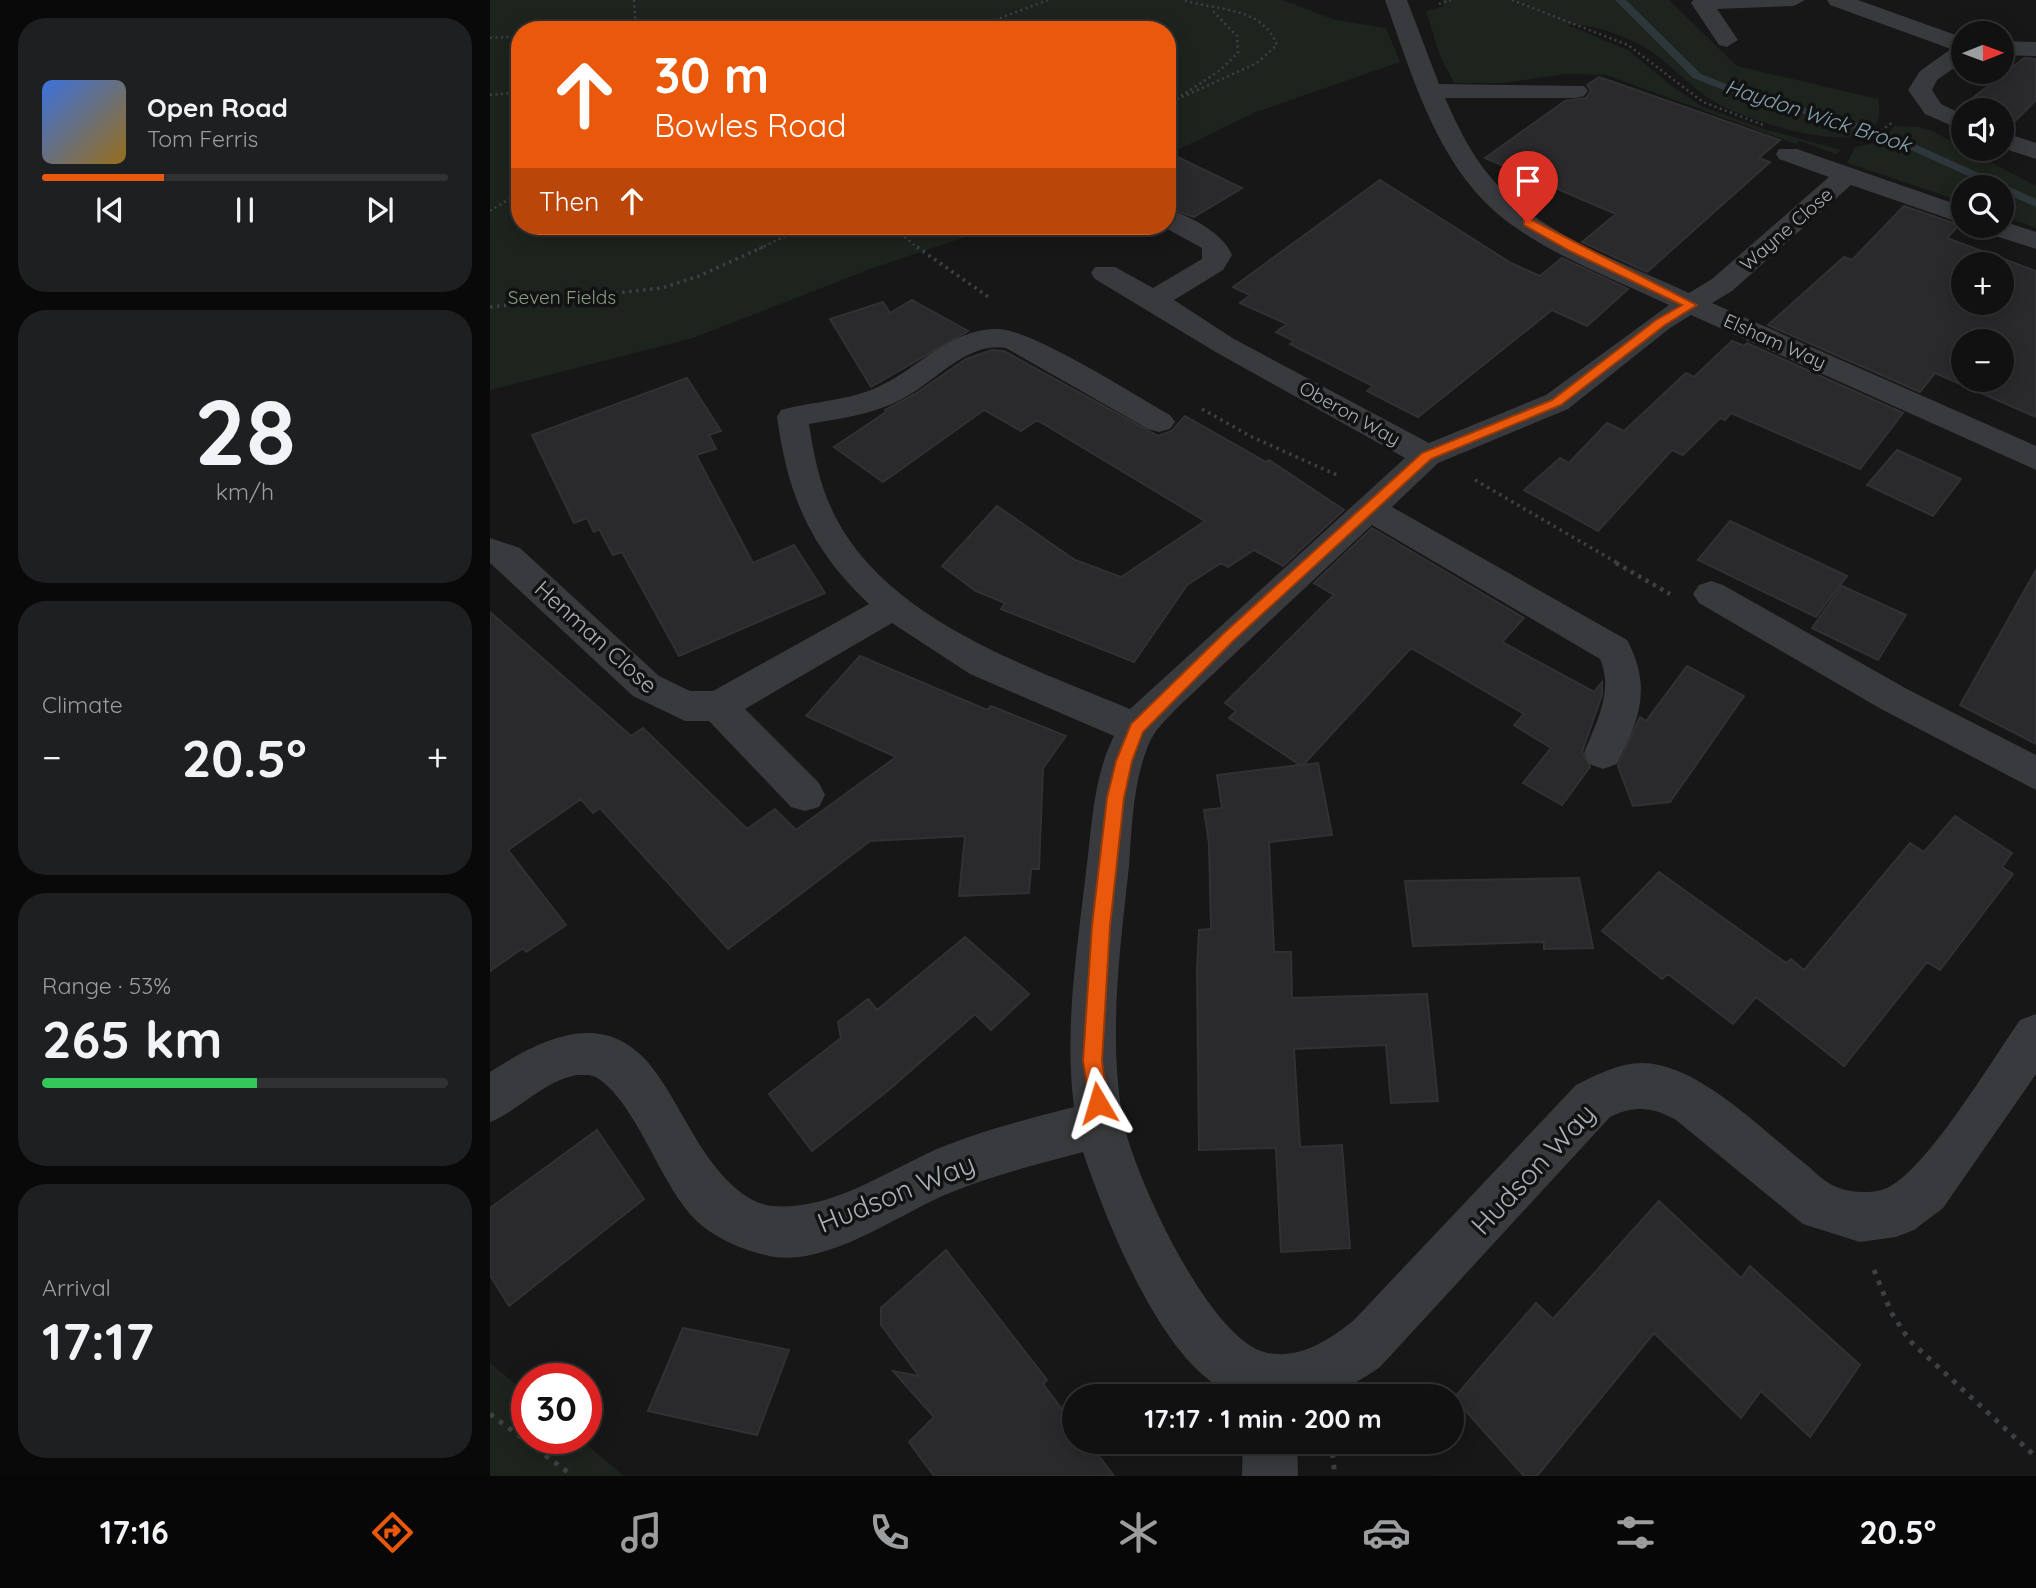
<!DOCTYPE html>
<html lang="en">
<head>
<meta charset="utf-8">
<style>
	:root { --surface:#111112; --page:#1e1f20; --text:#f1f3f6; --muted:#9c9d9f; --line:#303132; --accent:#ea580c }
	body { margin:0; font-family:Quicksand,sans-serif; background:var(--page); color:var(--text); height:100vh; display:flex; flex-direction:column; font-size:26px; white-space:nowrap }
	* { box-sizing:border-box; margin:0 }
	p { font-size:23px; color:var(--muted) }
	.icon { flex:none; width:38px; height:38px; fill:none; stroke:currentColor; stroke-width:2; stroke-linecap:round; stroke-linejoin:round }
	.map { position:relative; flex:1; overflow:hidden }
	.side { display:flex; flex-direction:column; gap:18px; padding:18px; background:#09090a; width:490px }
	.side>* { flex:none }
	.guide { position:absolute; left:21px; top:21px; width:665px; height:214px; border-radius:28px; box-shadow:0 4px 18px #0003,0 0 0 2px var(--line); background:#ea580c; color:#fff; overflow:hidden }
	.needle { width:46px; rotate:89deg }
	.fabs { position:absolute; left:1461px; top:21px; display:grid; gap:14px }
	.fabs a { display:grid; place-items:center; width:63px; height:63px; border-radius:50%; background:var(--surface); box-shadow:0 4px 18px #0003,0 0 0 2px var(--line); font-size:35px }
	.speed { position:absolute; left:21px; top:1363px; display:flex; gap:14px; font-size:35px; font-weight:700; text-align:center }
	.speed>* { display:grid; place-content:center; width:91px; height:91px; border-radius:50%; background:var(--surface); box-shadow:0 4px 18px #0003,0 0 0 2px var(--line); line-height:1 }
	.speed .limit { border:10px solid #d22; background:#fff; color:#111 }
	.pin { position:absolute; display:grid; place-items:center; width:60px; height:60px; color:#fff; margin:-72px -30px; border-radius:50% 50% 50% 0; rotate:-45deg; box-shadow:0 0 7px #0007 }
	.pin .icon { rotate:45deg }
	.me { position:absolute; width:77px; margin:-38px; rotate:353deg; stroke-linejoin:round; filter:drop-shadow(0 0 5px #0008) }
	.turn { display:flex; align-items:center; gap:24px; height:147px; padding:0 28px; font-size:32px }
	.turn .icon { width:91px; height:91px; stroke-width:2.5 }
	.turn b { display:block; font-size:49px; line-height:60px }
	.then { display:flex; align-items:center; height:66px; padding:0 28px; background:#0003; gap:14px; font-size:26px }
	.big { font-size:52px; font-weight:700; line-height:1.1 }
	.side .widget { flex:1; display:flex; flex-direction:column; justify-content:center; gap:10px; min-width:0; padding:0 24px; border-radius:28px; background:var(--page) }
	.side .dial { align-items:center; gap:0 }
	.dial b { font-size:91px; line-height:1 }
	.song { display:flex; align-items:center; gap:21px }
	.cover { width:84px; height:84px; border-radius:10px; background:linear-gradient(135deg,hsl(220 70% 55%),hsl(40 70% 35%)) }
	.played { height:7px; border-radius:4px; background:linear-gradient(90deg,var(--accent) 30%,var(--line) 30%) }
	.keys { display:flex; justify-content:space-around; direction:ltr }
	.heat { display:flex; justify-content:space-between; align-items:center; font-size:38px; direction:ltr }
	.charge { height:10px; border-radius:5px; background:linear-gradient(90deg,#34c759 53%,var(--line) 0) }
	.trip { position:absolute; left:572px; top:1384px; width:402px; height:70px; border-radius:35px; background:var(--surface); box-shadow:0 4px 18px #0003,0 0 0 2px var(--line); font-weight:700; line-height:70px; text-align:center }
	.tab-bar { display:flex; height:112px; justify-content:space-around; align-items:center; background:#070707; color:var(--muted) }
	.tab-bar .icon { width:49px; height:49px }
	.tab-bar .current { color:var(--accent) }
	.tab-bar b { font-size:32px; color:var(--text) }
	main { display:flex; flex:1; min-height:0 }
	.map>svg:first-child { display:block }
	.green { fill:#1d231d }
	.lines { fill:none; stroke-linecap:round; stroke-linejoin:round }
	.stream { fill:#2e373b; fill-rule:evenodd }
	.building { fill:#2a2a2c; stroke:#313134; stroke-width:2; fill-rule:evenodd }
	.path-far3 { stroke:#3e4144; stroke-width:2.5; stroke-dasharray:2 3.5; stroke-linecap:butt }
	.path-far2 { stroke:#3e4144; stroke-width:3.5; stroke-dasharray:2.5 4.5; stroke-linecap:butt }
	.path-far1 { stroke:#3e4144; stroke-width:4.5; stroke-dasharray:3.5 5; stroke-linecap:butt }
	.path { stroke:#3e4144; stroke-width:5; stroke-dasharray:4.5 7; stroke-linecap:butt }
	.minor { fill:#383a3d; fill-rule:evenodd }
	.route { fill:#ea580c; stroke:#983908; stroke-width:2 }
	.labels { text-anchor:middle; stroke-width:7; stroke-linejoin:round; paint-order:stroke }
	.far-street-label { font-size:19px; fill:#aab0b7; stroke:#121213 }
	.far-park-label { font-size:19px; fill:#879f84; stroke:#121213 }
	.far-water-label { font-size:21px; font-style:italic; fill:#86a1ad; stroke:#121213 }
	.street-label { font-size:23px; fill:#aab0b7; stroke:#121213 }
	.near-street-label { font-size:28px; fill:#aab0b7; stroke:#121213 }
</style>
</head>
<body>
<main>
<section class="side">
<div class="widget">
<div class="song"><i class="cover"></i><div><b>Open Road</b><p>Tom Ferris</p></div></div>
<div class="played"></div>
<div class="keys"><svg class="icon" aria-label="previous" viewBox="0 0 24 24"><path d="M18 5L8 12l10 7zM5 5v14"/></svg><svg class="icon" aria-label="pause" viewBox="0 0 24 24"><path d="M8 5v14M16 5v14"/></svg><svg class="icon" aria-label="next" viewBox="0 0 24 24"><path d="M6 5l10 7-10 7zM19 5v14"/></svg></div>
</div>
<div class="widget dial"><b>28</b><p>km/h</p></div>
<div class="widget"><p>Climate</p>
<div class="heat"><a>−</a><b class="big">20.5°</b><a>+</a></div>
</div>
<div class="widget"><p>Range · 53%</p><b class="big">265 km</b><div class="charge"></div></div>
<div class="widget"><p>Arrival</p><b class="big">17:17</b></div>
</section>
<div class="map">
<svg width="1546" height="1476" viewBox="0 0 1546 1476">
	<rect width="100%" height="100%" fill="#171718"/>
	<!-- green -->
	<path class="green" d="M0,0H793L845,20L896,28L910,62L766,112L677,155V30H30V226H508L383,268L203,338L0,390Z
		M952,0H1179L1247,66L1388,99C1406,173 1254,120 1225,102C1198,86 1177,59 1149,44C1126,33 1103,24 1078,25L1138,50L1183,87L1213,107L1274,129L1351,150L1346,154L1310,141L1306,144L1116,75L1076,74L1012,83H964L950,56L936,11L954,6Z
		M1404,126L1428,127L1442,131L1546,186V228L1512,216V187H1474L1473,202L1357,163L1365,147C1382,144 1395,142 1404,126Z
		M0,1363L37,1394V1438L90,1439L134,1476H0Z"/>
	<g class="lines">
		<!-- stream -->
		<path class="stream" d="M1125,0H1136L1211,74L1249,89L1398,132L1546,199V207L1512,192V187H1502L1390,136L1241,93L1203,78Z"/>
	</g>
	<!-- building -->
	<path class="building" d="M1534,58L1546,59V100L1522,124L1512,121V110L1471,107Z
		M1109,77L1290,140L1269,158L1280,162L1157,272L1092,242L1126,214L995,158L1075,101L1096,98L1101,91L1097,85Z
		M677,152L752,188L704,217L677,208Z
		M890,180L1021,263L1050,276L1072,258L1138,289L1097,326L1062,310L928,417L877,391L883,386L800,344L804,341L786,332L797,324L750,303L760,295L743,287Z
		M1414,206L1469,225L1457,238L1546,271V417L1445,373L1430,392L1278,325L1354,257L1362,260ZM1474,264H1512V303H1474ZM1474,341H1512V380H1474Z
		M422,300L478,331L381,387L340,319L393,302L400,313Z
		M1242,341L1254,346L1257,343L1413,413L1370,469L1241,413L1235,420L1230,418L1193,455L1182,450L1108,531L1034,490L1070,458L1079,463L1117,423L1134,431L1196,373L1204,377Z
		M502,350L514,351L668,436L682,431L695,416L776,462L779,460L854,510L793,566L764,550L738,567L731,563L697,585L644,662L511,609L515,603L486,591L452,566L507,506L585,560L631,577L715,521L547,420L531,431L494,410L393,482L344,447L396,412L395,410L425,394L476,359Z
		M197,378L231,431L219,435L226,449L206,455L263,563L304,545L335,593L189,656L132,552L123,555L109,529L104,532L97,518L84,523L42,435Z
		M1407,450L1471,479L1443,516L1377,485Z
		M1240,521L1357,576L1326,617L1208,560Z
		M882,528L1034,618L1012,642L1104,692L1112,682V695L1092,752L1100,767L1072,805L1033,783L1061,748L1024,725L1034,714L921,648L813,765L828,763L842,835L779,842L784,952H801L802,998L937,994L948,1101L901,1103L896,1045L804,1049L810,1147L852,1145L860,1248L791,1252L786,1148L709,1150L707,970L709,930L721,929L719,844L714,810L732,808L727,775L810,765L739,718L746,711L735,703L844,595L824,583Z
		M1546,570V744L1470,705Z
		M1352,586L1416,615L1388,660L1322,628Z
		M0,612L141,736L153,728L257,829L285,809L306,830L406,757L316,716L370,656L497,710L501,706L576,736L553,768L549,869H541L539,893L469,896L475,836L380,841L238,949L110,808L103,813L91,799L18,850L76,925L36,952L33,948L0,971Z
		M1197,666L1254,696L1180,802L1143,806L1128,766L1150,717L1156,721Z
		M1465,816L1522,853L1512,867L1523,874L1450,970L1437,962L1354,1066L1266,997L1243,1024L1178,974L1172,979L1112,931L1169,872L1296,963L1301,959L1314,970L1420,843L1434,852Z
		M1089,878L1103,948L1054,949V942L923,946L915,881Z
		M475,937L539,994L501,1030L485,1014L401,1088L322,1151L279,1094L351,1038L348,1022L378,999L387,1010Z
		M107,1130L154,1199L19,1306L0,1275V1208Z
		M1169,1201L1251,1278L1260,1266L1370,1365L1320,1437L1271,1391L1251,1418L1164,1333L1047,1476H1034L964,1398L1046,1303L1063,1319Z
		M456,1250L557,1380L553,1384L584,1425V1442H598L624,1476H444L419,1442L444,1417L403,1371L429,1376L391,1325V1308Z
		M193,1328L299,1350L267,1435L158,1411Z"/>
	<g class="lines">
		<!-- path-far3 -->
		<path class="path-far3" d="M144,0L146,30
			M1022,0L1138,45L1213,102L1276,126
			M949,4L961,0
			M120,30L146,28
			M479,30L558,0
			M0,38L30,36
			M0,95L30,92
			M691,96L729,71L748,53L747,36L722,10
			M677,104L767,63L787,45C772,6 727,11 693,0
			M1377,140L1403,122
			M0,211L30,192
			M402,226L429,249
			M269,249L316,226"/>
		<!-- path-far2 -->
		<path class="path-far2" d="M427,247L500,298
			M0,307L172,288L209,276L273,247
			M712,409L762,437L849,476
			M985,480L1129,564"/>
		<!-- path-far1 -->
		<path class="path-far1" d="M1126,563L1180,594"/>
		<!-- path -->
		<path class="path" d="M1384,1270L1401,1312L1419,1340L1546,1457
			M0,1414L83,1476
			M841,1442L845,1476"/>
		<!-- minor -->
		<path class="minor" d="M895,0H917L949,84L1094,86L1098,91L1094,96L1086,98H955C968,127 982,157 1004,181C1054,237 1133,262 1199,293L1222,279L1339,177L1289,159L1286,154L1289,149H1307L1474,207V224L1361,185L1242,291L1222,303L1546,446V470L1201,315L1180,328L1078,409L948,463L902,507L1137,640C1162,686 1150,720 1127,764L1113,769L1099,764L1094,753C1106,723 1124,691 1110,659L882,525L687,708C676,720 664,730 658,746C643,783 642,826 639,866C630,950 618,1036 633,1120C643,1173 720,1343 778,1353C811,1359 839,1340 864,1320L1086,1085C1106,1075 1129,1063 1152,1063C1207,1063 1271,1129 1313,1162C1322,1169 1332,1180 1342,1185C1357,1193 1384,1195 1399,1187C1438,1167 1502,1060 1530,1020L1546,1014V1074L1453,1208L1424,1230L1406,1237L1370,1242L1313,1224L1186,1120C1163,1107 1144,1105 1120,1117L890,1367C854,1392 839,1396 796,1396C774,1396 752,1399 733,1389C669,1356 615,1217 593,1152C549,1164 504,1175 462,1192C409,1213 338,1268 279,1256C251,1250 219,1236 200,1214C168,1177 146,1105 109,1079C103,1074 95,1075 88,1075C56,1079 30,1110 0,1122V1072C52,1039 113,1007 161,1066C186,1098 201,1137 227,1169C241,1186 260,1204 283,1206C345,1211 401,1167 457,1145C498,1129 541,1118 584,1107C574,1029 587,950 596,872C602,826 603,778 624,736L480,674L402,623L255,709L329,783L335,795L329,807L315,811L301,807L219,721H195L143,696L0,563V538L30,548L169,676L200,691H223L379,604C320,548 298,496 287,417L291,410C324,401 359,401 390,386C429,368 462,327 509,329C545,331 643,394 680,415L685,422L680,429L669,432L658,429L516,348C477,341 444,383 412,399C384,414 350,419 319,424C324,456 330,487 345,516C398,621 540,667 640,709L915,458L724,351L605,279L601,273L605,267H625L663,288L712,259V248L672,226H677V210C700,215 733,233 742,255L733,270L684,300L744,339L939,443L1056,395L1179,305C1126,280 1070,259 1022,225C949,173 924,80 895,0Z
			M1203,0H1315L1304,6L1227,9L1248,40L1237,47L1229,45L1201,3Z
			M1337,0H1368L1474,38V61L1447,80L1442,90L1451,104L1474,115V131L1435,114L1418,90L1430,71L1461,49L1340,5Z
			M1512,41L1546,42V56L1512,55Z
			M1512,132L1546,143V159L1512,148Z
			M1512,221L1546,232V249L1493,232L1489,226H1512Z
			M1221,581L1233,585L1417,689L1546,755V790L1391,709L1209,603L1203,594L1209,585Z
			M753,1442H807L808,1476H752Z"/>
	</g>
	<!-- route -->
	<path class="route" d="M1034,220H1042L1207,305L1175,325L1071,405L941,459L743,641L653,732L642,761L634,798L620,926L612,1061L618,1103L615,1110L608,1113L601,1110L593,1061L602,926L617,798L626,761L641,724L733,634L932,453L1062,400L1166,320L1192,305L1080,251L1034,225Z"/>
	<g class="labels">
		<!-- far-street labels -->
		<g class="far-street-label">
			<text transform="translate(1296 229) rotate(-41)" y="7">Wayne Close</text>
			<text transform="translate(1285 341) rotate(24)" y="7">Elsham Way</text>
			<text transform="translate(860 413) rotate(29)" y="7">Oberon Way</text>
		</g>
		<!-- far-park labels -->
		<g class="far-park-label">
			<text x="72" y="304">Seven Fields</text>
		</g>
		<!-- far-water labels -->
		<g class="far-water-label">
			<text transform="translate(1328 116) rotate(18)" y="7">Haydon Wick Brook</text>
		</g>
		<!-- street labels -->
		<g class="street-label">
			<text transform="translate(106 637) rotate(42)" y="8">Henman Close</text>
		</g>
		<!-- near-street labels -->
		<g class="near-street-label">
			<text transform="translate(1043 1169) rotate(-47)" y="10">Hudson Way</text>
			<text transform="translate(406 1193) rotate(-22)" y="10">Hudson Way</text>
		</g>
	</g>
</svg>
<div class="fabs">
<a><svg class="needle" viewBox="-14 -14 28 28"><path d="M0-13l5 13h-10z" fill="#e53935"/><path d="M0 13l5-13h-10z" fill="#9c9d9f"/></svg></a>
<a><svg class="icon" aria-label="sound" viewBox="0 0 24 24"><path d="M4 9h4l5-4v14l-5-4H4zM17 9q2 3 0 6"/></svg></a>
<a><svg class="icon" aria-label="search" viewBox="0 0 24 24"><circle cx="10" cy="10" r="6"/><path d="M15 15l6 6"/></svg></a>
<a>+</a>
<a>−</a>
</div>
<div class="speed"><div class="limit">30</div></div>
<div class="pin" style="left:1038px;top:223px;background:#d93025"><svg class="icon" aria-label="arrive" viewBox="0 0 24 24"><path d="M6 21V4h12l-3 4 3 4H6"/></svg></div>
<svg class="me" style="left:608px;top:1103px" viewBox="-20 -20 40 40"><path d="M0-17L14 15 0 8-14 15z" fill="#ea580c" stroke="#fff" stroke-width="4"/></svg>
<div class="trip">17:17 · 1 min · 200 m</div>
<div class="guide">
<div class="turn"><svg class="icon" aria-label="ahead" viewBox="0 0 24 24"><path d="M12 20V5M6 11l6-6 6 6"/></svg><div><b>30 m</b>Bowles Road</div></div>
<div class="then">Then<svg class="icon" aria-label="ahead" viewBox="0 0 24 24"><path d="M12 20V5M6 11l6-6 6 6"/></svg></div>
</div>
</div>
</main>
<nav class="tab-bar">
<b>17:16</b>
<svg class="icon current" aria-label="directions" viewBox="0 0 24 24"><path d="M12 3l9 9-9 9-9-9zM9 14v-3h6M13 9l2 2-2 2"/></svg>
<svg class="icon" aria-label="music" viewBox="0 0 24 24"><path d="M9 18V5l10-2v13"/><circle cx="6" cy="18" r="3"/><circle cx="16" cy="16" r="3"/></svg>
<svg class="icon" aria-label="phone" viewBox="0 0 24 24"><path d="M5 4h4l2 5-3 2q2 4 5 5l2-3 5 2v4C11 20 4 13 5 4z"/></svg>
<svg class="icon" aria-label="climate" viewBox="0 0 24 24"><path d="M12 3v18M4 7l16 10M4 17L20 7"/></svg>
<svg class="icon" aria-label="car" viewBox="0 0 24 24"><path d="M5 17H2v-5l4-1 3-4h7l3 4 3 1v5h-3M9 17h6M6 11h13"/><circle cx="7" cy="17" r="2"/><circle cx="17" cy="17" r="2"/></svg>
<svg class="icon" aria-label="filters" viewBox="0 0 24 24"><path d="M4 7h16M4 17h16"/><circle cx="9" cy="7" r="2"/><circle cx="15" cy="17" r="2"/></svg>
<b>20.5°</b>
</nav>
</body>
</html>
